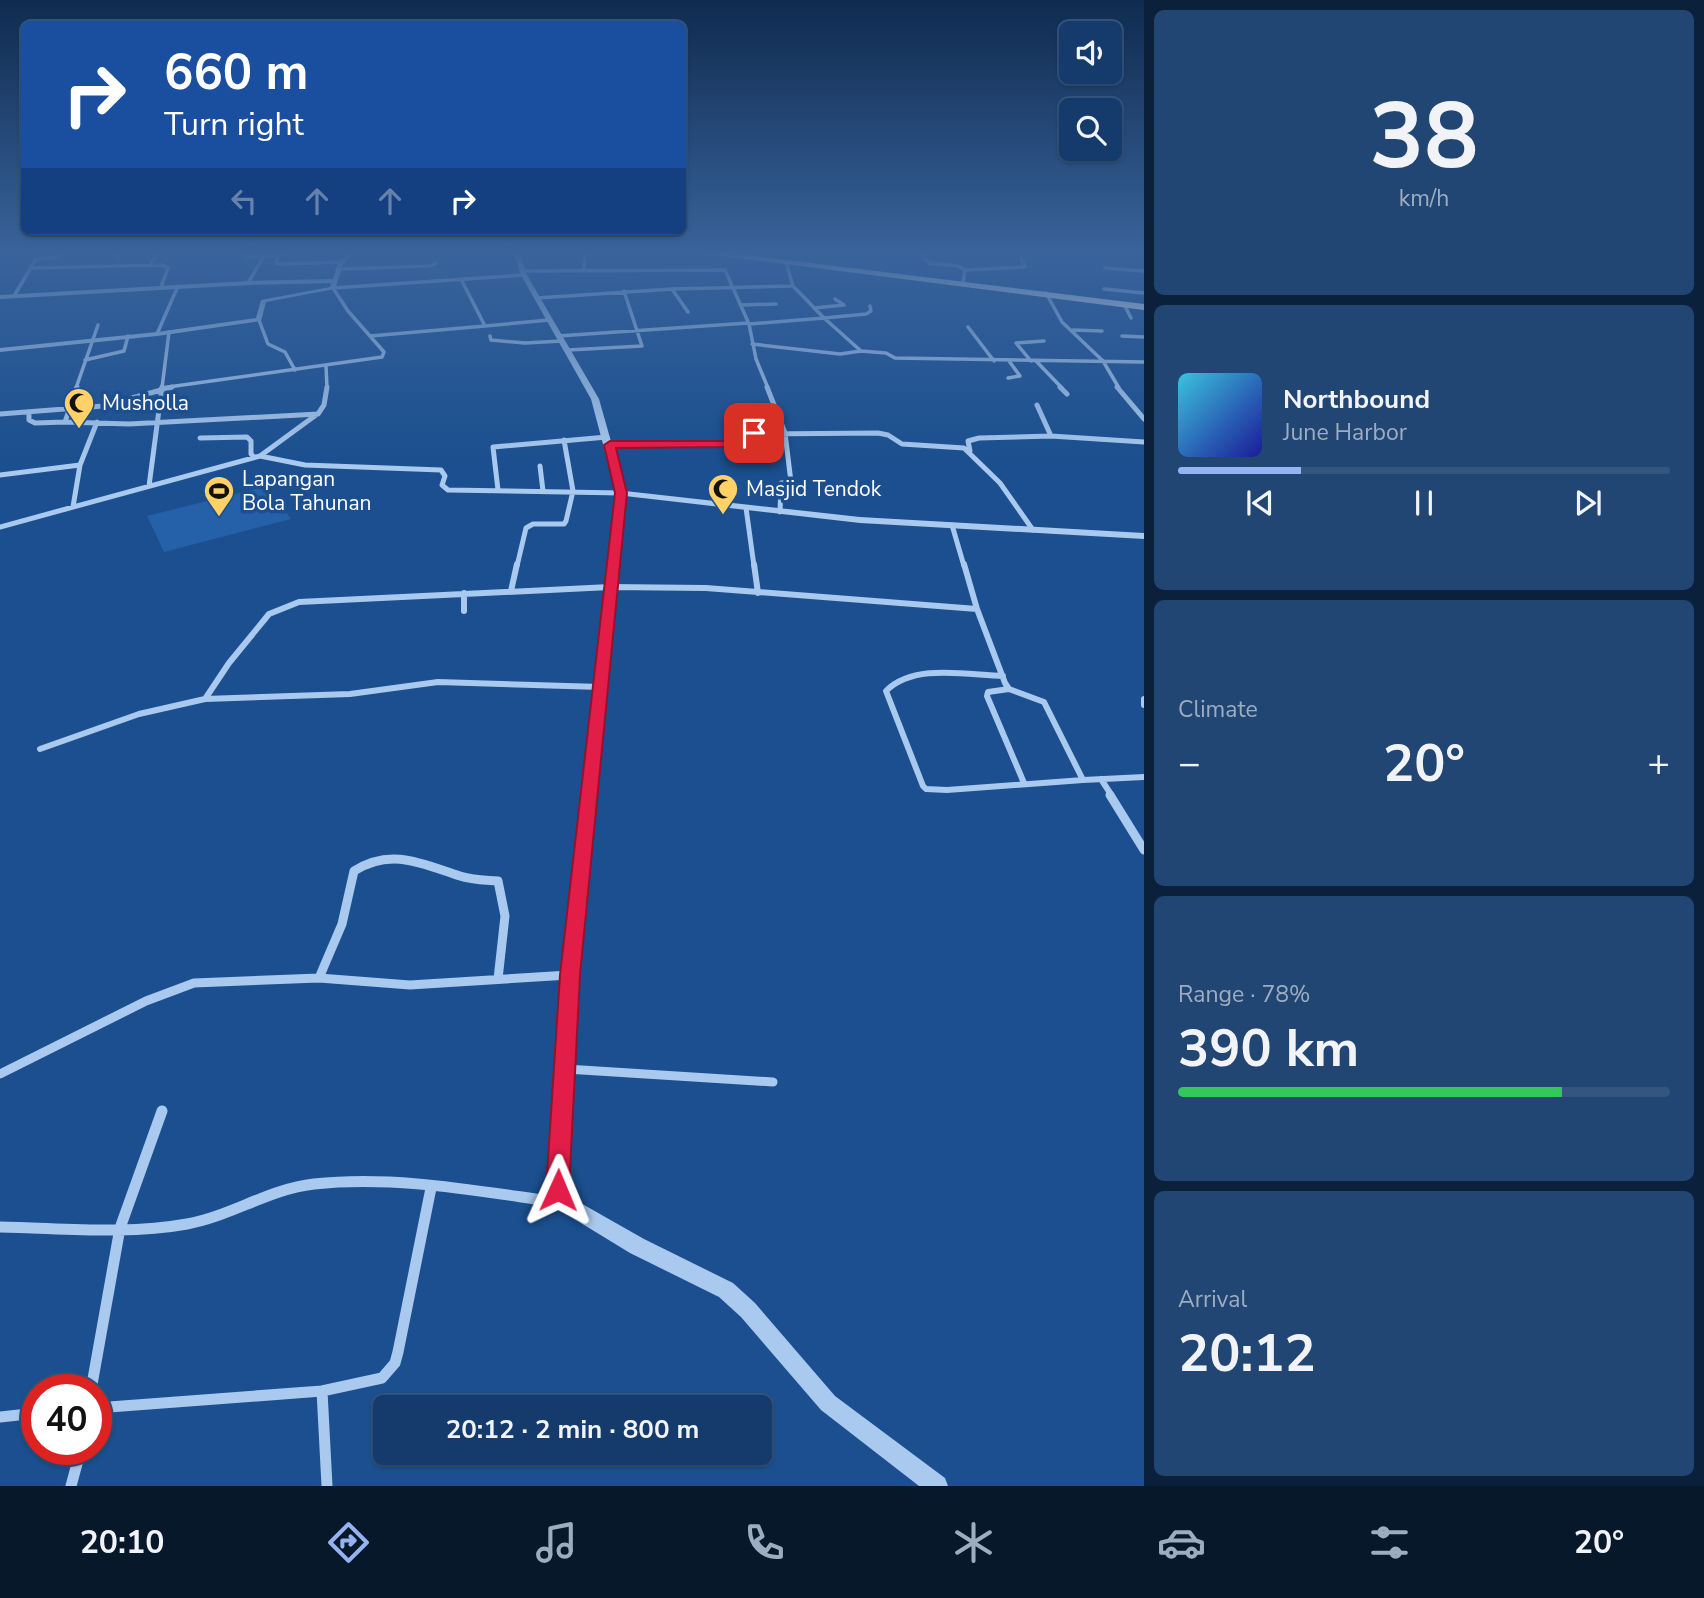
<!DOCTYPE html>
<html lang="en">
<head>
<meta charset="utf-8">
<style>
	:root { --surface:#143b6b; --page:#214673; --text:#f1f3f6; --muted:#9dadc1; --line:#33557e; --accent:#95b2f1 }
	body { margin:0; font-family:"Nunito Sans",sans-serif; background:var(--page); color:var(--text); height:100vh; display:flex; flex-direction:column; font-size:26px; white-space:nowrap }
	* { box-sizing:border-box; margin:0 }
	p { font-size:23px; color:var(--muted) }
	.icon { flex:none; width:38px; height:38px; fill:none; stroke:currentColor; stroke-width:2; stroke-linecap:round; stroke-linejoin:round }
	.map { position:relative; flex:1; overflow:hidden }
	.side { display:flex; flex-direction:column; gap:10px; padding:10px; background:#0b203b; width:560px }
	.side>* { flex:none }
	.hud { position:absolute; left:21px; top:21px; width:665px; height:214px; border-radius:10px; box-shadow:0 2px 5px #0004,0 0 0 2px var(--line); background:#1a4fa0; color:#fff; overflow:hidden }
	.tools { position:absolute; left:1059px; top:21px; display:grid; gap:14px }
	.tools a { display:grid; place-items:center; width:63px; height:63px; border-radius:10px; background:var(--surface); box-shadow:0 2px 5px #0004,0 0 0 2px var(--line); font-size:35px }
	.speed { position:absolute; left:21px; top:1374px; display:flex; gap:14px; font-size:35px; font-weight:700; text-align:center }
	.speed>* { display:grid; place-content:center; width:91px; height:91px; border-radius:50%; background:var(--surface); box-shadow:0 2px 5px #0004,0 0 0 2px var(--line); line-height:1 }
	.speed .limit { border:10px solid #d22; background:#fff; color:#111 }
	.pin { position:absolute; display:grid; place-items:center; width:60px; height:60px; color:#fff; margin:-30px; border-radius:14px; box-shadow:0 4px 10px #0006 }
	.me { position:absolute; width:77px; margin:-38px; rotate:1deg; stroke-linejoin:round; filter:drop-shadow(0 0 5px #0008) }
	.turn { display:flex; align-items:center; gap:24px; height:147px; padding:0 28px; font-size:32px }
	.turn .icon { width:91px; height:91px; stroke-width:2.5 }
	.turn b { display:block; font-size:49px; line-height:60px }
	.lanes { display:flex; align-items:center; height:66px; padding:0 28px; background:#0003; justify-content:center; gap:35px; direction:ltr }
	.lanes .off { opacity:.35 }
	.big { font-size:52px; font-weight:700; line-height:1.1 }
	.side .card { flex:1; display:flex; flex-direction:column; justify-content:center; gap:10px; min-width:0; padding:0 24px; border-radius:10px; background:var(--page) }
	.side .dial { align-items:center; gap:0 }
	.dial b { font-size:91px; line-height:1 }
	.song { display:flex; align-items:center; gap:21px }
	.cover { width:84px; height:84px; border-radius:10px; background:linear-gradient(135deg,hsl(190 70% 55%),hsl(240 70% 35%)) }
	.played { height:7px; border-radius:4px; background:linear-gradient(90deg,var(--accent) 25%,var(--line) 25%) }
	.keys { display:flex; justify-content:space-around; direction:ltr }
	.heat { display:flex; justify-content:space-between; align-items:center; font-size:38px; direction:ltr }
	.charge { height:10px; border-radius:5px; background:linear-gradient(90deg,#34c759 78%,var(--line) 0) }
	.trip { position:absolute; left:373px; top:1395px; width:399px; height:70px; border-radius:10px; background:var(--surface); box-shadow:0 2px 5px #0004,0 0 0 2px var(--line); font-weight:700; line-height:70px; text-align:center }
	.tabs { display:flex; height:112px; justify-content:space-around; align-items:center; background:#08182b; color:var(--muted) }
	.tabs .icon { width:49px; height:49px }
	.tabs .on { color:var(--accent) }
	.tabs b { font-size:32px; color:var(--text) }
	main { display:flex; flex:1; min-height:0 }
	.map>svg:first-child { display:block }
	.green { fill:#2461a8 }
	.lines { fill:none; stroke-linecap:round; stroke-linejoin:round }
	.minor-far4 { stroke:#a9c9ee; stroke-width:3.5 }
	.minor-far3 { stroke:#a9c9ee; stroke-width:5 }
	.minor-far2 { stroke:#a9c9ee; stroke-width:6 }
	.minor-far1 { stroke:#a9c9ee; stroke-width:9 }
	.minor { stroke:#a9c9ee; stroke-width:11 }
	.tertiary { fill:#a9c9ee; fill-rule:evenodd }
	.trunk { fill:#f8faff; fill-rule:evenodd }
	.route { fill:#e11d48; stroke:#92132f; stroke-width:2 }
	.labels { text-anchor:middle; stroke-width:7; stroke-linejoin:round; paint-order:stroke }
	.far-poi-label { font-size:21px; fill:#fff; stroke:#1b4f8f; text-anchor:start }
</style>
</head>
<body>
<main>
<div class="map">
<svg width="1144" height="1486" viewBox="0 0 1144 1486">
	<rect width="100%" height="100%" fill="#1b4f8f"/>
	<!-- green -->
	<path class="green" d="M267,486L291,519L164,552L147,516Z"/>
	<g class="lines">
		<!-- minor-far4 -->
		<path class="minor-far4" d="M373,251H376
			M919,251L929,263L958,266L965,270
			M279,255L276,262L279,264L342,262
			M247,256L279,255L286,251
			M117,257L122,251
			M786,262L793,286L824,318L866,314L871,311L870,306
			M150,265L159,251
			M30,268L163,265L168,268L161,287
			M1105,268L1144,271
			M339,269L430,266L436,263
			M584,269L585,251
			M523,271L725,270L749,324L756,359L768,388
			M462,281L485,326L549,320
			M248,283L264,256
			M963,283L965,270L1025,267L1021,258
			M672,289L688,312
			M1104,289L1144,293
			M1046,293L1062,322L1103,361L1119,388
			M14,296L36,259L56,257L59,251
			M537,298L672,289L791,286
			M1124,304L1131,318
			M740,305L776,304
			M814,308L844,305L835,299
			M259,320L268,344L285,352L295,370
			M749,324L824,318L861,351L886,353L895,358L1144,362
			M968,327L994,361
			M1073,330L1102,331
			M157,334L178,286
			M370,336L485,326
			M490,336L491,340L525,343L562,341
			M558,336L748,323
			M1122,336L1144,337
			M752,344L840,354L861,351
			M568,350L642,346L624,291
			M85,360L124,351L128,336
			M1031,361L1016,343L1044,341
			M1036,361L1062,388
			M326,366L327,388
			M1008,378L1020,376L1009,361
			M76,388L98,325
			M161,388L382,357L384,352L348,311L333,288L524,275
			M162,388L169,332"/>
		<!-- minor-far3 -->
		<path class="minor-far3" d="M77,387L65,422L129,424L318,414L324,405L327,387
			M767,387L785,433L791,482L781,483L780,512
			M1060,387L1067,394
			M1117,387L1144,419
			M1037,405L1051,436
			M29,412V420L35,423L65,422
			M0,414L103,406L172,387
			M200,438L247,437L251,441V454L254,457
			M609,445L727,444L739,443L747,434L878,433L888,435L902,444L964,448L1000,483L1033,530
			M970,451L968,441L979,438L1051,436L1144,442
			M260,456L316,415
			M540,466L543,491
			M0,475L80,465
			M149,486L162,387
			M498,490L493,447L607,437
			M73,507L80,465L97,422
			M746,508L754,566
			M952,525L964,566
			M0,527L260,456L305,465L441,470L445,476L442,485L448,490L621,493
			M517,566L526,528L533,524H564L566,521L573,491L564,440"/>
		<!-- minor-far2 -->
		<path class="minor-far2" d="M754,564L758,593
			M511,591L517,564
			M464,593V611
			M977,609L1005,683L1009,689L1044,702L1083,780L1144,777
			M1003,676C967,675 914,663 886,691L923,786L926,789L947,790L1083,780
			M1009,689L988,692L987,696L1024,783
			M205,699L229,663L269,614L299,602L610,587L706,588L977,609L964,564
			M1144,699V705
			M40,749L139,714L205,699L350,694L438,682L601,687
			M1101,779L1112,796"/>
		<!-- minor-far1 -->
		<path class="minor-far1" d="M1110,795L1144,850
			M319,978L342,924L354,871C391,847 423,864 460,876C471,880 486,880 498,881L505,916L498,979
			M566,1069L773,1082
			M0,1074L146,1001L194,983L319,978L410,985L569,975"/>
		<!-- minor -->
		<path class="minor" d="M0,1227C62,1228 126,1235 187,1224C231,1216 269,1189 314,1184C397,1175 482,1192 564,1203
			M91,1390L120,1228L162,1111
			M322,1391L327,1486
			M96,1408L322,1391L382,1378L395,1363L398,1352L431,1188
			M0,1417L37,1413
			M71,1486L81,1449"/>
		<!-- tertiary -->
		<path class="tertiary" d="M348,251H354L343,265L335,289L266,302L261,321L157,336L0,352V348L157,332L256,318L261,300L330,287L331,283L248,285L0,299V295L248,281L333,279L337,265Z
			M513,251H519L527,275L599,399L625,491L860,517L1144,533V539L860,523L625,496L578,975L567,1189L570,1197L644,1239L733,1283L755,1303L835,1396L945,1478L948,1486H919L821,1410L741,1317L719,1297L630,1253L558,1209L549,1190L562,975L616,493L591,399L521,275Z"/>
		<!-- trunk -->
		<path class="trunk" d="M684,251H713L1144,304V310Z"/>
	</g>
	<!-- sky -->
	<linearGradient id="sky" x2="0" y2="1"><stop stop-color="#0f2b4f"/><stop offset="0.55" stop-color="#39639b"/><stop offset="1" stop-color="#39639b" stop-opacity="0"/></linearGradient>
	<rect width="1144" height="459" fill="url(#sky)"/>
	<!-- route -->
	<path class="route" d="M754,430L759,433L758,436L747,438L734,447L616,448L627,493L580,975L569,1190L566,1198L558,1202L549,1198L546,1190L560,975L615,493L604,445L610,441H731L740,433Z"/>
	<!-- icons -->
	<defs>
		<g id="mosque-pin" transform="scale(1.575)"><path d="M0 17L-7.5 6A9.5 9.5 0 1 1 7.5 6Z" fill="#ffd166" stroke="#1b4f8f"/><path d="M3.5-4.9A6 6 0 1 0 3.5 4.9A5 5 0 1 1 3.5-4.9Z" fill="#111"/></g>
		<g id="stadium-pin" transform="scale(1.575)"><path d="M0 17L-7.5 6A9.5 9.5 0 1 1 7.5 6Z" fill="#ffd166" stroke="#1b4f8f"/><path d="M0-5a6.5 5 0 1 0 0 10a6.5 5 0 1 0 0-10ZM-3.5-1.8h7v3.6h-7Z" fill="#111"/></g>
	</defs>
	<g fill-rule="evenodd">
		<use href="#mosque-pin" x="79" y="403"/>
		<use href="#mosque-pin" x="723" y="489"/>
		<use href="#stadium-pin" x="219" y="491"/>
	</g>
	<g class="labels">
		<!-- far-poi labels -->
		<g class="far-poi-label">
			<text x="102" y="410">Musholla</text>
			<text x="242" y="486">Lapangan<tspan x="242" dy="24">Bola Tahunan</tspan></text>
			<text x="746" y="496">Masjid Tendok</text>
		</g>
	</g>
</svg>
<div class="tools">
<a><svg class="icon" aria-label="sound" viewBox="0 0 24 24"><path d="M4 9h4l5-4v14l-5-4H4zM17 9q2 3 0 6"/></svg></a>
<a><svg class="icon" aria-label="search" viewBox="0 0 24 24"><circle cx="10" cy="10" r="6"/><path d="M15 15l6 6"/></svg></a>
</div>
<div class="speed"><div class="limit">40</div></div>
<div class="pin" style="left:754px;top:433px;background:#d93025"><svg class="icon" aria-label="arrive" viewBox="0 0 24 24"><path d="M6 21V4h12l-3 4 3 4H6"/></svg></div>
<svg class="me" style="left:558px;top:1190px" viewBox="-20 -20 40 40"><path d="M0-17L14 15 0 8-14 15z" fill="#e11d48" stroke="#fff" stroke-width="4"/></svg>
<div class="trip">20:12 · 2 min · 800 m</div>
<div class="hud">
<div class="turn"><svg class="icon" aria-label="right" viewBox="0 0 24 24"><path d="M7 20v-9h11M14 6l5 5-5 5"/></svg><div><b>660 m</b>Turn right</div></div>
<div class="lanes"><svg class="icon off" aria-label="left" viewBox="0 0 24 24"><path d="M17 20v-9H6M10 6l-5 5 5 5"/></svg><svg class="icon off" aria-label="ahead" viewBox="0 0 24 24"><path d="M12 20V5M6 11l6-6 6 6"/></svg><svg class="icon off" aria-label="ahead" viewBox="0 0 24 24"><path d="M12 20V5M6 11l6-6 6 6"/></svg><svg class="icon" aria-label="right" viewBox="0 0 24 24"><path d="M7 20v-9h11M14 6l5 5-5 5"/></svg></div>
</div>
</div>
<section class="side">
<div class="card dial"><b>38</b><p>km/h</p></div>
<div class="card">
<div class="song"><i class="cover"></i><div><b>Northbound</b><p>June Harbor</p></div></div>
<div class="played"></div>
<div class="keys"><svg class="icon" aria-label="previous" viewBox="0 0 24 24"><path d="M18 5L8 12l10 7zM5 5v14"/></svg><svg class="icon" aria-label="pause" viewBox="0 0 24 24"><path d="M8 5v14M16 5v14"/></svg><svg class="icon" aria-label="next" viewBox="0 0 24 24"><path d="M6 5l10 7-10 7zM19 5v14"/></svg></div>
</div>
<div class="card"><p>Climate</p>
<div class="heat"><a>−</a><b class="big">20°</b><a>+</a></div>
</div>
<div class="card"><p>Range · 78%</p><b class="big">390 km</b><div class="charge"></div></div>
<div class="card"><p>Arrival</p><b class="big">20:12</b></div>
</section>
</main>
<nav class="tabs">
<b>20:10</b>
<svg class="icon on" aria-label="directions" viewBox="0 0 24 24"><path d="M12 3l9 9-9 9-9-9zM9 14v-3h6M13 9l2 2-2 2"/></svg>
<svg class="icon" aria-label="music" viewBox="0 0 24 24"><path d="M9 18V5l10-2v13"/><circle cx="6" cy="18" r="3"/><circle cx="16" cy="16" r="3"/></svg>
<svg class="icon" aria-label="phone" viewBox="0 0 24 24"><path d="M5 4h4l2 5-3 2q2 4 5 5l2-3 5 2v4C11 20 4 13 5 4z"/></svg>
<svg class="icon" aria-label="climate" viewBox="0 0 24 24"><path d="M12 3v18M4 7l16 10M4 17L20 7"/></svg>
<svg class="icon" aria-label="car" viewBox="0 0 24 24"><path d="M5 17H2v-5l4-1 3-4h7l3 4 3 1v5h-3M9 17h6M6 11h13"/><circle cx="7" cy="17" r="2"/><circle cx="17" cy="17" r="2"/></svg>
<svg class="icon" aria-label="filters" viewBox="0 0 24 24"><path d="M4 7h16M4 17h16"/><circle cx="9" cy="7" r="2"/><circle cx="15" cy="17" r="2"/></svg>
<b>20°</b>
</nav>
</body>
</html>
